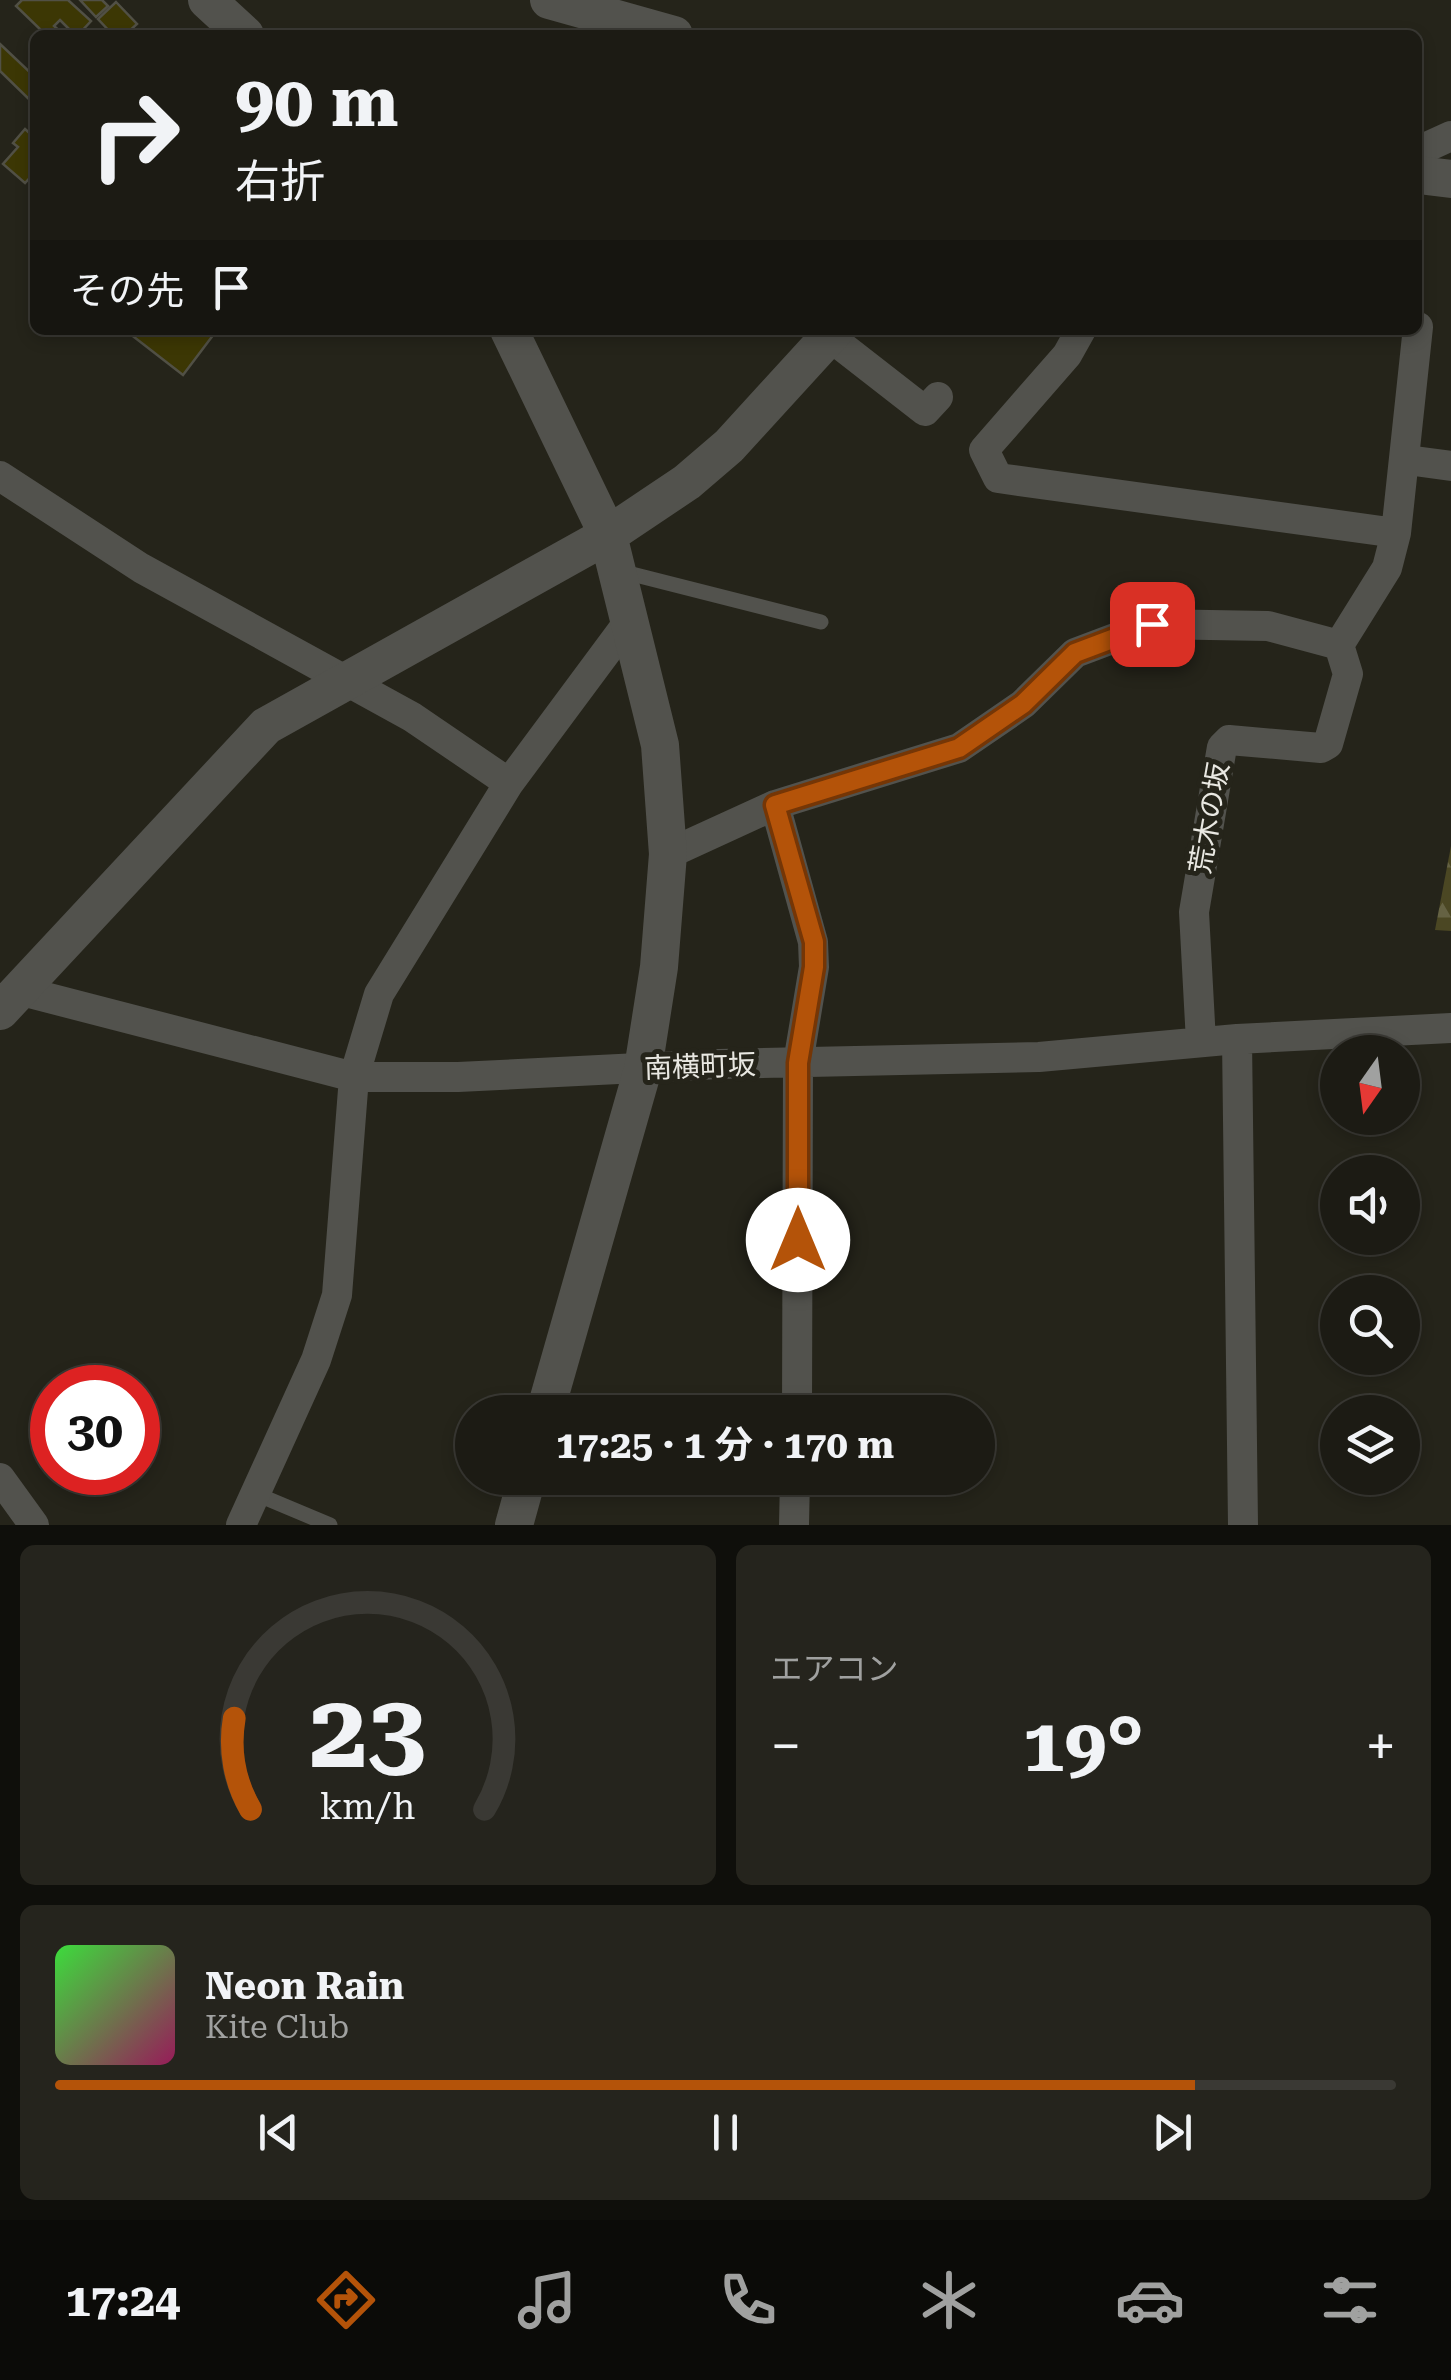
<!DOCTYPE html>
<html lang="ja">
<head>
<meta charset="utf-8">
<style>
	:root { --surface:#1c1b14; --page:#25241d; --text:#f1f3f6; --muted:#a0a1a0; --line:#3a3934; --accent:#b45309 }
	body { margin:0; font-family:"Roboto Serif","Noto Sans JP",serif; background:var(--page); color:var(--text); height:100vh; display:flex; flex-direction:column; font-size:38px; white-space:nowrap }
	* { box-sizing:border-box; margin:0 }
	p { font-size:32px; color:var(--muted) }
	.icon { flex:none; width:55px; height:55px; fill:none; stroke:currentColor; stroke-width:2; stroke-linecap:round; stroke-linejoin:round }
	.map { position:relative; height:1525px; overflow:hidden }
	.details { display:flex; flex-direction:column; gap:20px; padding:20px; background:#0f0f0b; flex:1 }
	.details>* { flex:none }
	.banner { position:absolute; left:30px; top:30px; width:1392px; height:305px; border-radius:15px; box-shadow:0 5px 15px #0003,0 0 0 2px var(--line); background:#1c1b14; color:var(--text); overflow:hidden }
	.needle { width:65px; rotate:194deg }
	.controls { position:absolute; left:1320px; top:1035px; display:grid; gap:20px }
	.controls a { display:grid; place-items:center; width:100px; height:100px; border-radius:50%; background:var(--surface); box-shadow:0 5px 15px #0003,0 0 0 2px var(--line); font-size:50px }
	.speed { position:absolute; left:30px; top:1365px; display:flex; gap:20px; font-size:50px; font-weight:700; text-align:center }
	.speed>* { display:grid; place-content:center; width:130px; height:130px; border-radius:50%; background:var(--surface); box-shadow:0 5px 15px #0003,0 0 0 2px var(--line); line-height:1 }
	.speed .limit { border:15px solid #d22; background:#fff; color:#111 }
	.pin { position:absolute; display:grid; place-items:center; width:85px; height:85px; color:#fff; margin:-42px; border-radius:20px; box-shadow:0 5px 15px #0006 }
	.me { position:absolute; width:110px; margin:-55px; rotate:0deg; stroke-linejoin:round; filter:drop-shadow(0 0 8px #0008) }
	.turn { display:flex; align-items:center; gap:35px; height:210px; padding:0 40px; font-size:45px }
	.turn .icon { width:130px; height:130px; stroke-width:2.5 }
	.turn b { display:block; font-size:70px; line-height:85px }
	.then { display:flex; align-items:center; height:95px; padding:0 40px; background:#0003; gap:20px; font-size:38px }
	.big { font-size:75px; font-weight:700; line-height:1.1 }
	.details .card { flex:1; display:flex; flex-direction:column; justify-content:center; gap:15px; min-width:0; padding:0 35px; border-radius:15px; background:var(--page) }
	.details .dial { align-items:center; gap:0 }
	.dial svg { height:260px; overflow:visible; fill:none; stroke:var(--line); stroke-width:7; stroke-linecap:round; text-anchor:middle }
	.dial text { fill:var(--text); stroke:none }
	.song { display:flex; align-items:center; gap:30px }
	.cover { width:120px; height:120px; border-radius:15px; background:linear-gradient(135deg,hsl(120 70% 55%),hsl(330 70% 35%)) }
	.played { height:10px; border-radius:5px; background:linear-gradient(90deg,var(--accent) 85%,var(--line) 85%) }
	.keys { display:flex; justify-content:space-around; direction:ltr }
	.heat { display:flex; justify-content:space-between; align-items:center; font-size:55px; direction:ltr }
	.details .tiles { flex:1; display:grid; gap:20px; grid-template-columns:1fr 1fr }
	.card:last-child { grid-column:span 2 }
	.trip { position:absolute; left:455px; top:1395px; width:540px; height:100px; border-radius:50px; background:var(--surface); box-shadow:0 5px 15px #0003,0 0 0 2px var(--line); font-weight:700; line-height:100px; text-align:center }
	.menu { display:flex; height:160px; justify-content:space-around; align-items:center; background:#0b0b08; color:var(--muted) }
	.menu .icon { width:70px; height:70px }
	.menu .current { color:var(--accent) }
	.menu b { font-size:45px; color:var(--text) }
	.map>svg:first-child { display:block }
	.forest { fill:url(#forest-firs) }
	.building { fill:#3c3704; stroke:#515045; stroke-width:2.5; fill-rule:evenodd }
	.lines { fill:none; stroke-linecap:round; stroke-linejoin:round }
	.service { stroke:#52524d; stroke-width:15 }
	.minor { stroke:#52524d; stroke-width:30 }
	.tertiary { stroke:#52524d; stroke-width:38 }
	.route-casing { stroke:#753606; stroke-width:25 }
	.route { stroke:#b45309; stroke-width:18 }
	.labels { text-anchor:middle; stroke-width:10; stroke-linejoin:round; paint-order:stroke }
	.street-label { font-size:28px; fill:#e9e8e2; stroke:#25241a }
</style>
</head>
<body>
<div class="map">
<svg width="1451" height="1525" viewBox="0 0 1451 1525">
	<defs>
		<pattern id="forest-firs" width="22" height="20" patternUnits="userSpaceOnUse" patternTransform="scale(2.5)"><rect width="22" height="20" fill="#4b4723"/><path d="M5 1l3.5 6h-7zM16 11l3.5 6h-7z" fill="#656243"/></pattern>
	</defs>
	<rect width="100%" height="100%" fill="#25241a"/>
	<!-- forest -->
	<path class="forest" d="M1451,846V931L1435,930Z"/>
	<!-- building -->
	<path class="building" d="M22,0H68L91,21L78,35H46L16,6ZM60,20L69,29L63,34L54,26Z
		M80,0H102L108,6L96,17Z
		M116,2L137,24L125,35H113L98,19Z
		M0,44L35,77V105L0,71Z
		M25,129L35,138V172L25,183L3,164L18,147L13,143Z
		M125,330H217L183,375Z"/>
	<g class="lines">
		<!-- service -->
		<path class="service" d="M620,571L821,622
			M256,1494L330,1525"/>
		<!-- minor -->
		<path class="minor" d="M1418,151L1451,136
			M1081,330L1067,355L984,450L998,478L1396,533L1418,327
			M830,337L925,411L938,397
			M1407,460L1451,466
			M0,476L141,568L412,717L509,783
			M775,805L813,942L814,967L798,1063L797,1412
			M668,854L775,805L959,748L1023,704L1075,653L1152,624L1268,626L1339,645L1387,568L1396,533
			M18,990L354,1077H458L719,1064L1039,1057L1237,1039L1451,1028
			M1237,1039L1243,1525
			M1201,1042L1194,912L1222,747L1229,740L1321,748L1328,744L1348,674L1339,645
			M0,1478L34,1525
			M241,1525L316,1360L337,1295L354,1077L379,994L509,783L630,620
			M794,1525L795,1478"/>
		<!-- tertiary -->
		<path class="tertiary" d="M207,0L245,35
			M549,0L674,35
			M1418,175L1451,179
			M509,330L608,535L660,745L668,854L659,967L643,1069L545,1412
			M0,1011L266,726L608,535L687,482L729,446L835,330
			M514,1525L527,1478"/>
	</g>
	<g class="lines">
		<!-- route casing -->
		<g class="route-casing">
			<path id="route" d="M798,1240V1063L814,967V942L775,805L959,748L1023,704L1075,653L1152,624"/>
		</g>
		<!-- route -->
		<use href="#route" class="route"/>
	</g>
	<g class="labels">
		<!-- street labels -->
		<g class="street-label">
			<text transform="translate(1209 818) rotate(-80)" y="10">荒木の坂</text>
			<text transform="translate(700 1066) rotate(-2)" y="10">南横町坂</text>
		</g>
	</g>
</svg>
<div class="controls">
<a><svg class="needle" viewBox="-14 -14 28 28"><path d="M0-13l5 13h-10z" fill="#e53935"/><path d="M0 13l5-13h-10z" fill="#a0a1a0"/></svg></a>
<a><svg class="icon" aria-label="sound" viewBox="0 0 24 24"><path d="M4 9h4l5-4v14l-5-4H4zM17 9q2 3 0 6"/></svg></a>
<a><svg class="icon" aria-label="search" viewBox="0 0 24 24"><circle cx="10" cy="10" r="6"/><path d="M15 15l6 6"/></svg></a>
<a><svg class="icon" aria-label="layers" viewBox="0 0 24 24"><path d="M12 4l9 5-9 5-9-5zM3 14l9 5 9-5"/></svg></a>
</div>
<div class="speed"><div class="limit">30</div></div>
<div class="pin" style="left:1152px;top:624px;background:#d93025"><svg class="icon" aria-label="arrive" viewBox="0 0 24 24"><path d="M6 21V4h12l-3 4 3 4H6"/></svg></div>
<svg class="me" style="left:798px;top:1240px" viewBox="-20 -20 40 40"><circle r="19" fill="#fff"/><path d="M0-13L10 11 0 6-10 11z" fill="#b45309"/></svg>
<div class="trip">17:25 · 1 分 · 170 m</div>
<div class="banner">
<div class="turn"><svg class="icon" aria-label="right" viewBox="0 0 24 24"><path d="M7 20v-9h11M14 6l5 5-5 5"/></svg><div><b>90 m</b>右折</div></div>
<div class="then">その先<svg class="icon" aria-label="arrive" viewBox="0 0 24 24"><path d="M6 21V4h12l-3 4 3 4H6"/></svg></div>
</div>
</div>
<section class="details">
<div class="tiles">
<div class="card dial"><svg viewBox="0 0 100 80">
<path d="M14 69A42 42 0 1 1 86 69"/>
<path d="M14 69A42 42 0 0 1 9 41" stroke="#b45309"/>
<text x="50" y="56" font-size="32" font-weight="700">23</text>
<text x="50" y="72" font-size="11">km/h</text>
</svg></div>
<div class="card"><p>エアコン</p>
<div class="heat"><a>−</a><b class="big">19°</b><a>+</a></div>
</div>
<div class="card">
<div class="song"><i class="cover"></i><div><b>Neon Rain</b><p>Kite Club</p></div></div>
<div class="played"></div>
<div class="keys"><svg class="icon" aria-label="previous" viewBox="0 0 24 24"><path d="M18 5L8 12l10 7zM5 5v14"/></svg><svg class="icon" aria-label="pause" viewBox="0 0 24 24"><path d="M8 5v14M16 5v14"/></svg><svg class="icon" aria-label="next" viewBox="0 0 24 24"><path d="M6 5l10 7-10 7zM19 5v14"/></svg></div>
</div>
</div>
</section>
<nav class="menu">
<b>17:24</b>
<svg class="icon current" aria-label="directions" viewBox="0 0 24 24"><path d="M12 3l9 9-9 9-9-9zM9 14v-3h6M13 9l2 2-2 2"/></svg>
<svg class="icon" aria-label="music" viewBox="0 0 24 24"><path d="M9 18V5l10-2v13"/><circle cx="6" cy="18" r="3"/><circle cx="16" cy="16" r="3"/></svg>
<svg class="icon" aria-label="phone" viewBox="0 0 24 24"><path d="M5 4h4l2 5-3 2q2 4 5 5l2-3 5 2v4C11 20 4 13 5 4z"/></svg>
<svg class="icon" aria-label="climate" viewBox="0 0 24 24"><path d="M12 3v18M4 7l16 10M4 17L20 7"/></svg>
<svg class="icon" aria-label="car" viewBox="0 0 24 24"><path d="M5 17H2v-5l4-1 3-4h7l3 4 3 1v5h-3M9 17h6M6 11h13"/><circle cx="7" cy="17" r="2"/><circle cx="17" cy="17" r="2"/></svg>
<svg class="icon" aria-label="filters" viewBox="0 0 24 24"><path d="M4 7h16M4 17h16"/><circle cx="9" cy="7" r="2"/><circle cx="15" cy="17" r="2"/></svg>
</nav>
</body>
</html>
